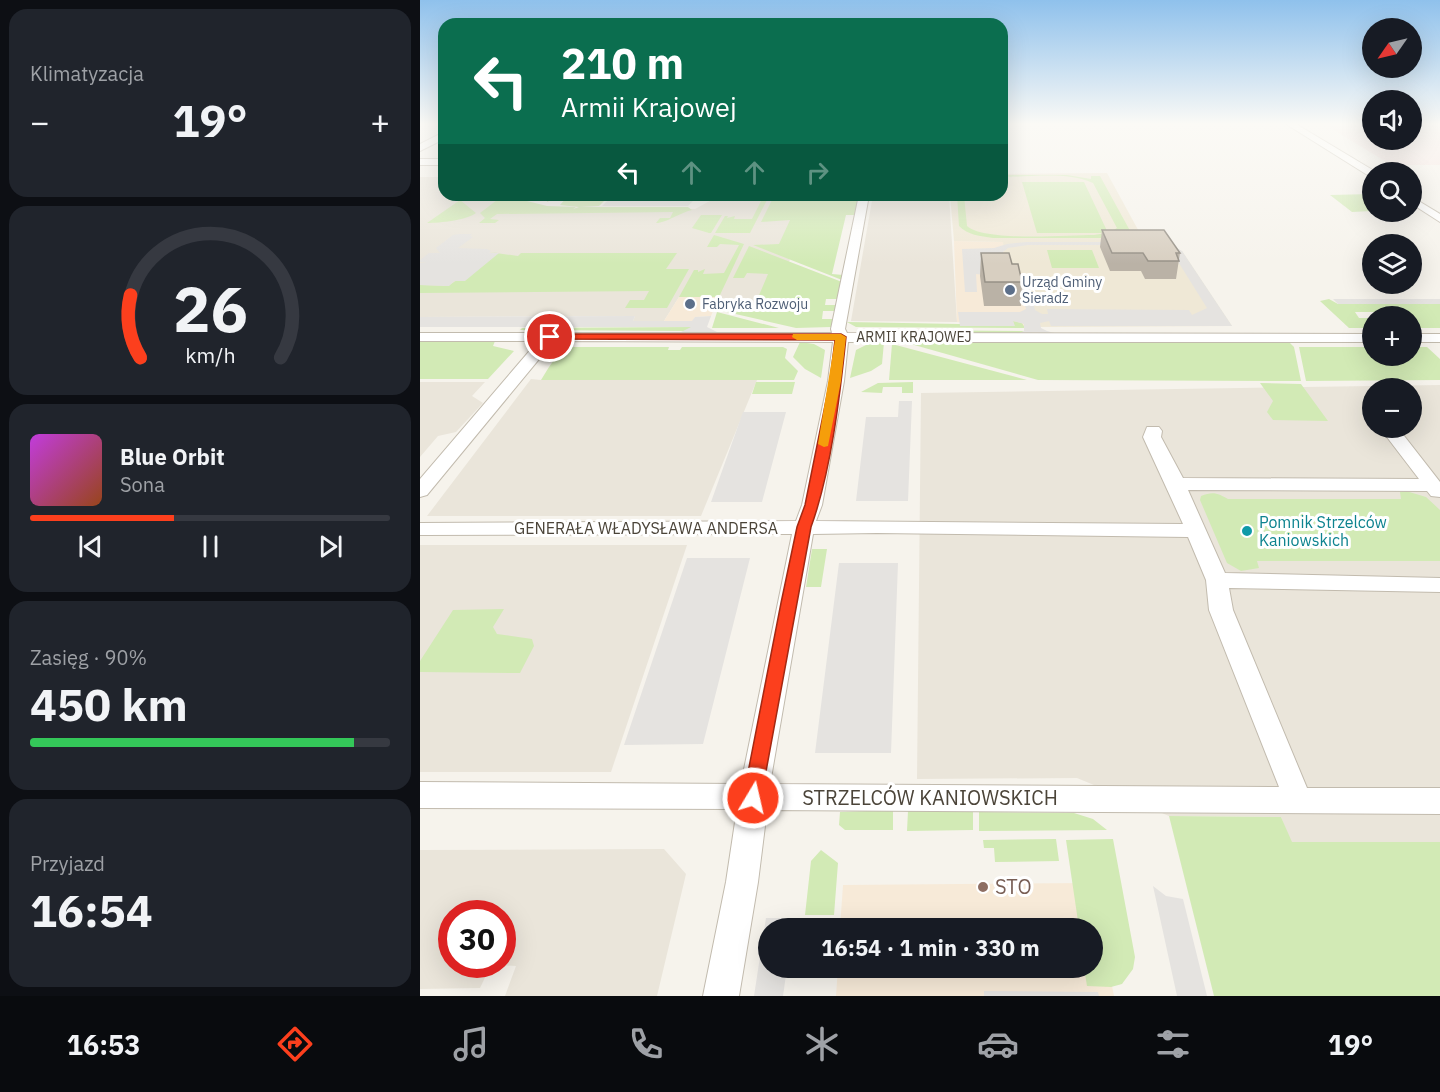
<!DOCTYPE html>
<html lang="pl">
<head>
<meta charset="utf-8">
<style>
	:root { --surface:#171b24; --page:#20242c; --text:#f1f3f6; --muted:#9ea1a6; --line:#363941; --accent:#fc3f1d }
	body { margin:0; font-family:"IBM Plex Sans",sans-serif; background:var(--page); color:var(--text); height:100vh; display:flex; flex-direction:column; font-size:22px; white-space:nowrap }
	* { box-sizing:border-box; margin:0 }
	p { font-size:20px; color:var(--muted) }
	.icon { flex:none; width:33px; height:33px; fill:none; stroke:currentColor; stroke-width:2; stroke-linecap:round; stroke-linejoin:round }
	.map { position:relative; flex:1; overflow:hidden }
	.details { display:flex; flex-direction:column; gap:9px; padding:9px; background:#0d0f14; width:420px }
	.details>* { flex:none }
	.hud { position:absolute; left:18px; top:18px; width:570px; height:183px; border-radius:18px; box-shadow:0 6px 24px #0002; background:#0b6e4f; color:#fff; overflow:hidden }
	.needle { width:39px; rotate:236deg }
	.tools { position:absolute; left:942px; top:18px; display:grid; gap:12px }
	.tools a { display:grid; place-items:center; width:60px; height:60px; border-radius:50%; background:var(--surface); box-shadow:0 6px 24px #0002; font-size:30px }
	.speed { position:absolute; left:18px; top:900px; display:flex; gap:12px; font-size:30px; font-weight:700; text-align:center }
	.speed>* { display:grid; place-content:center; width:78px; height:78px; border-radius:50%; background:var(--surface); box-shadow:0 6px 24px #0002; line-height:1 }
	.speed .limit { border:9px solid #d22; background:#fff; color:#111 }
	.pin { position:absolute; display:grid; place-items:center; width:51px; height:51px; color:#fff; margin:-26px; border:3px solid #fff; border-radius:50%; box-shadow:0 2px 6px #0007 }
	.me { position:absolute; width:66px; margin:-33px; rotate:9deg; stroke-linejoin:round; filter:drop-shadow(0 0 4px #0008) }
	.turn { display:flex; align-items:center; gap:21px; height:126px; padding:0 24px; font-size:27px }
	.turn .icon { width:78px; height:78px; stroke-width:2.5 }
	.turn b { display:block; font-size:42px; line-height:51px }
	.lanes { display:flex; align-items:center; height:57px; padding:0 24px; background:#0003; justify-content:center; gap:30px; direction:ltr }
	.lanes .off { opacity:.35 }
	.big { font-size:45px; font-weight:800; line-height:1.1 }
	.details .tile { flex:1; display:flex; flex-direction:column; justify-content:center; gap:9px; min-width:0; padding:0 21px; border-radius:18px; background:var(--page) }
	.details .dial { align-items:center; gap:0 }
	.dial svg { height:156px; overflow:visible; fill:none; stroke:var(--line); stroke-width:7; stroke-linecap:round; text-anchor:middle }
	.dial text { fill:var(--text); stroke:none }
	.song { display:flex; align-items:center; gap:18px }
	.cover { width:72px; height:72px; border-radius:9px; background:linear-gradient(135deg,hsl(290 70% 55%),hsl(20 70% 35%)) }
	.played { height:6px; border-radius:3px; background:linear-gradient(90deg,var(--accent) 40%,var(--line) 40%) }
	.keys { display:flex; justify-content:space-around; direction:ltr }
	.heat { display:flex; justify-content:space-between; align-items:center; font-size:33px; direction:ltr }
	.charge { height:9px; border-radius:4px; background:linear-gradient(90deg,#34c759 90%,var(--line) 0) }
	.trip { position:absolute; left:338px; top:918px; width:345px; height:60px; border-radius:30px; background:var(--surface); box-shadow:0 6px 24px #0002; font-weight:800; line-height:60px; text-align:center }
	.tabs { display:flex; height:96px; justify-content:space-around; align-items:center; background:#090b0e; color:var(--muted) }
	.tabs .icon { width:42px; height:42px }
	.tabs .selected { color:var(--accent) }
	.tabs b { font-size:27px; color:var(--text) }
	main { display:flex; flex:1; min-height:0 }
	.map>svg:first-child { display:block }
	.residential { fill:#eae5da; fill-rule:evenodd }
	.commercial { fill:#f7ead8 }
	.education { fill:#efe8d6 }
	.medical { fill:#f6e3e0 }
	.green { fill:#d2eab5 }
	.parking { fill:#e5e3e0; fill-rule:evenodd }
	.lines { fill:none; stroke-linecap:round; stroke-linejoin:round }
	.minor-casing { stroke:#c2bbae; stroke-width:2 }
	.tertiary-casing { stroke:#c2bbae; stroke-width:2 }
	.minor { fill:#fff; fill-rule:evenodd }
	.tertiary { fill:#fff; fill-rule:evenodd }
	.wall { fill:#bab2a6 }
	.building { fill:#d8cfc1; stroke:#979187; stroke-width:1.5 }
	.route { fill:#fc3f1d; stroke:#a42913; stroke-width:1.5 }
	.slow { fill:#f59e0b }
	.service-dot { fill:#5c6f8a; stroke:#fff; stroke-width:2 }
	.culture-dot { fill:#0f9aa8; stroke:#fff; stroke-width:2 }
	.education-dot { fill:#8d6e63; stroke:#fff; stroke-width:2 }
	.labels { text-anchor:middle; stroke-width:6; stroke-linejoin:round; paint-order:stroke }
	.far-service-label { font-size:14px; fill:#4e5e75; stroke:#fff; text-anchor:start }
	.far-street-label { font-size:14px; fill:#4b4439; stroke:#fff }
	.culture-label { font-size:16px; fill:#0d838f; stroke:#fff; text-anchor:start }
	.street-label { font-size:16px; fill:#4b4439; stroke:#fff }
	.near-street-label { font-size:20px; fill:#4b4439; stroke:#fff }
	.near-education-label { font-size:20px; fill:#785e54; stroke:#fff; text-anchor:start }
</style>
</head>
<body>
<main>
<section class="details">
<div class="tile"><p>Klimatyzacja</p>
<div class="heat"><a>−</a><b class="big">19°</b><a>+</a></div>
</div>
<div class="tile dial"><svg viewBox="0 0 100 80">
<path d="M14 69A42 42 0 1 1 86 69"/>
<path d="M14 69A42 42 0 0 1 9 37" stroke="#fc3f1d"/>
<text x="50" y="56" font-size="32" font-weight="700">26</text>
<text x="50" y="72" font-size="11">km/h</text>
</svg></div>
<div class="tile">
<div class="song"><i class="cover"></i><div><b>Blue Orbit</b><p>Sona</p></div></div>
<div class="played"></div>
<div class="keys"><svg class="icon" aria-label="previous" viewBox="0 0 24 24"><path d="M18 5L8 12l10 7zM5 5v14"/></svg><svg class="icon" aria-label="pause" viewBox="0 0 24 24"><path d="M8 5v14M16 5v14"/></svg><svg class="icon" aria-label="next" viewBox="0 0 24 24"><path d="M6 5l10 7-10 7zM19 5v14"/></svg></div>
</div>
<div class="tile"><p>Zasięg · 90%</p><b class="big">450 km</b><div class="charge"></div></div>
<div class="tile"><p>Przyjazd</p><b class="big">16:54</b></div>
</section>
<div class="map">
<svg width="1020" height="996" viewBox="0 0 1020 996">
	<rect width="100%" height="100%" fill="#f6f3ec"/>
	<!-- residential -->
	<path class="residential" d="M0,177H24V195H88L71,210L275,209L299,196H357L384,215L354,309L294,308L298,297H259L244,321H213L215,316L0,317Z
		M453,195H529L537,322L431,321Z
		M111,379L121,380H337L281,516H7Z
		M0,382H65L52,396L63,403L36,432L18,436L0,457Z
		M1020,385V842H871L861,817L749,816L657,778L497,779L501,393ZM952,388H992V428H952Z
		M0,545H267L191,772H0Z
		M244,849L266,874L237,996H85L96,966L76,965L82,964V914H32V964L71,965L60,988L0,989V850Z"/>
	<!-- commercial -->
	<path class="commercial" d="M534,241L583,242L606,276L613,327L537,322Z
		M259,297H299L291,316L275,317L273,321H244Z
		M672,883L694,996H416L418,968H672V928H420L423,885Z"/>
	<!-- education -->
	<path class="education" d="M687,173L722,237L762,251L812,326L613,327L606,276L585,261L583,242L534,241L530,195H582V174Z"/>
	<!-- medical -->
	<path class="medical" d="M906,125H952V140H992V125H1020V165H971Z"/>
	<!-- green -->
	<path class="green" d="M582,175H647L671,179V176H680L714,238H573C560,236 548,235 539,226L537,195H544L547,226C565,242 647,235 674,235L686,233H617L602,182H664L688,233L697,228L673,183C647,171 610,177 582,177Z
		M952,194V211L932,212L910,195Z
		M84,195H129L139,196L127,202L126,195L103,200L127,206L156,207L153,209L159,207L140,205L147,197L141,195H190L179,206L159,207H268L272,210C259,213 252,220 238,223H236L240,218H250L253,212L77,214L70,219L79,220L75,223H59L65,218L60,213L77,200H94L79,199Z
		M317,196H349L330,233H295L305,216H308L307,218L315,216L314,219H332L343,197L315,199Z
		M354,196H440L436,215H426L412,274L423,275L422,280L333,245L359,244L370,220L341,222Z
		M40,200L56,213C47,220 20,223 7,223Z
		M281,215H302L291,233H289L272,228Z
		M294,235L324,244L299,297H259L274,270H278V272L285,269L283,274L304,273L319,245L300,244L297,247H287Z
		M329,246L422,282L418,299H406L405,305H416L415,311H403L402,319H413L411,327L376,328L298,310L300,306H305L306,303H313L312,308L334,307L348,274L327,273L324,278H313Z
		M627,250H672L679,268H632Z
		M69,252L98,256L101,253H257L246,269H269L247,308H205L210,300H224L229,291L0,293V285L28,286L78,253Z
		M909,299L918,304H1020V328H992V316H973L968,312H935L939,318H952V328H929L900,301Z
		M297,312L359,328H292Z
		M593,321L602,323L605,328L436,327L427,322L594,325Z
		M102,328L271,327L272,328L267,331L100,330Z
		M473,330L605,331L597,334L473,333Z
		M0,341H75L73,346L94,351L68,379H0Z
		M480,341L869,342L874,347L881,381L618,380Z
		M380,342L394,344L405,350L401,378L385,369L373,357Z
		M464,342L462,364L451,371L430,378L436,350L448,344Z
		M472,344L607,380H469Z
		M150,347H249L248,350H260L262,347H363L367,349L365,358L378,371L374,380H121C129,368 137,351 150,347Z
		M879,347H952V356H992V347H1007L1020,359V380L886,381Z
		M336,382H375L372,394H332Z
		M493,382V393H482V387H463L462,393L441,392L458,383Z
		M840,383L881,384L908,421L853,420L847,412L853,401Z
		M986,491L1006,497L1020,510V561H837L839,568L821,571L807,563L780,500L781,496C793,491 798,493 808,499H981L980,492Z
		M392,549H407L401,587H386Z
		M84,609L73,627L77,634L112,639L114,646L100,673L0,672V661L33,610Z
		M473,810V830H425L419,825L420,812Z
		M488,811L553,812V830L487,831Z
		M559,812L654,813L673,819L687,830L559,831Z
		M749,816L861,817L872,842H1020V996H794Z
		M636,839L639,861L575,862L574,848H564L563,840Z
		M693,839L715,957L713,969L702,984L691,987L667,986L664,968H672V928H659L646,840Z
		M401,850L418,863L414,915H385L391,861Z"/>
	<!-- parking -->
	<path class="parking" d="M193,195H285L282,200L273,201L268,206H182Z
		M39,234H52L50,236L53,237L38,248L67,249L71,251L69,253H79L45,281H34L29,286L0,285V263L7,262H0V260L9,253H20L16,248L33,235Z
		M606,242H739L752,245L762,251L812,326H631L629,321L620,323L621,328L627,331L638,334H597L604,331V324L593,321L595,326H540L538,312H600L606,309L598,279L556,274L557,292H545L542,249L574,248L587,244ZM608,245H732L752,252L787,308L772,315L769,310L627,309L628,314H622L615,310L607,279L585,261L583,252L588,248Z
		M913,299H1020V304H918Z
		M215,316L213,321H272L275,317L291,316L287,327L299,333H259L271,327H0V317Z
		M479,401H492L488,501H436L446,417H478Z
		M323,412H366L342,502H291Z
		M267,558H330L283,744L204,745Z
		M419,563H478L471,753H395Z
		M733,886L746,896L763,899L787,996H757Z
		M346,918H374L372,928H348V968H367L363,996H334Z
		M564,991L678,992L679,996H564Z"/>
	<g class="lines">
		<!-- minor casing -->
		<g class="minor-casing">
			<path id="minor" d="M866,124H876L956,172H952V177L949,176Z
				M0,159H24V165H0Z
				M439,195H449L425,329L427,333L952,334V342H428L424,381L402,505L396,521L763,524L723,437L727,427H739L742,431L741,437L763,478L999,479L960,428H978L1020,482V497L1011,496L1007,491L768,490L805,573L1020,578V592L809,588L813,610L887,788H1020V814L347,810L338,882L319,996H283L306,882L317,809L0,808V782L321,784L372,534L0,535V523L376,521L382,505L408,381L413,342L134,341L7,495L0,497V479L118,341H0V333H412L411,329ZM457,533L768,537L786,580L789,610L859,787L350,784L393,534Z
				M992,197L1020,214V222L992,204Z
				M992,334H1020V342H992Z"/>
		</g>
		<!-- tertiary casing -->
		<g class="tertiary-casing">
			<path id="tertiary" d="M24,132V139L0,151V144Z"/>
		</g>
		<!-- minor -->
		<use href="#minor" class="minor"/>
		<!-- tertiary -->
		<use href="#tertiary" class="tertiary"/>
	</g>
	<!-- wall -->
	<path class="wall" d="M682,230L760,253L756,279H725L721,271H690L680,247Z
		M561,253L592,264L602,282L601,306H564L560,276Z"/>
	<!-- building -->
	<path class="building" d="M682,230H744L760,253H756L759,261H728L723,253H692Z
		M561,253H589L592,264H598L602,282H565Z"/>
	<!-- sky -->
	<linearGradient id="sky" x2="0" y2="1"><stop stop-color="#8fc1ec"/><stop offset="0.47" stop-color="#fbfaf6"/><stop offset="1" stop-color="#fbfaf6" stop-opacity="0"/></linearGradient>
	<rect width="1020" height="264" fill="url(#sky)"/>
	<!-- route -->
	<path class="route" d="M130,334H421L426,337C420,396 411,472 391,527L340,804L333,806L326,804L323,798L361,603L377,527L385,505L410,381L415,340L126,339L125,337Z"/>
	<!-- slow -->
	<path class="slow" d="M373,334H421L426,337L421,381L408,446L404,447L398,444L415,340H377L372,337Z"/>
	<!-- markers -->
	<g class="service-dot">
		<circle cx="590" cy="290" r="6"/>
		<circle cx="270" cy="304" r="6"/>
	</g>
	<circle class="culture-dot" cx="827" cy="531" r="6"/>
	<circle class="education-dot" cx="563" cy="887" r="6"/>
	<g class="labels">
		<!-- far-service labels -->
		<g class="far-service-label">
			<text x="602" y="287">Urząd Gminy<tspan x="602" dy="16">Sieradz</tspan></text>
			<text x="282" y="309">Fabryka Rozwoju</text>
		</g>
		<!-- far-street labels -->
		<g class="far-street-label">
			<text x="494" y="342">ARMII KRAJOWEJ</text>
		</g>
		<!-- culture labels -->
		<g class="culture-label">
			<text x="839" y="528">Pomnik Strzelców<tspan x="839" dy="18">Kaniowskich</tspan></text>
		</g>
		<!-- street labels -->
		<g class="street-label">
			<text x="226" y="534">GENERAŁA WŁADYSŁAWA ANDERSA</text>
		</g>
		<!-- near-street labels -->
		<g class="near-street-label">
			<text x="510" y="805">STRZELCÓW KANIOWSKICH</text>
		</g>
		<!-- near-education labels -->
		<g class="near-education-label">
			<text x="575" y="894">STO</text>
		</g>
	</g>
</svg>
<div class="tools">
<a><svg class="needle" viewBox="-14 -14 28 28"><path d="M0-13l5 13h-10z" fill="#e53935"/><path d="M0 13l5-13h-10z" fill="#9ea1a6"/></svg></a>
<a><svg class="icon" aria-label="sound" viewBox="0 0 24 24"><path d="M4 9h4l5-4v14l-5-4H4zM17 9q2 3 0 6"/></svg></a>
<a><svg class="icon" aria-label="search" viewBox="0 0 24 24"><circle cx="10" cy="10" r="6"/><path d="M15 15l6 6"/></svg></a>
<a><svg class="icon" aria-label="layers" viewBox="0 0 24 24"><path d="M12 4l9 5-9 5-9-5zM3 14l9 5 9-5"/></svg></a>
<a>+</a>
<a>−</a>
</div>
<div class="speed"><div class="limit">30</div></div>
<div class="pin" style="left:130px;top:337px;background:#d93025"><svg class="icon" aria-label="arrive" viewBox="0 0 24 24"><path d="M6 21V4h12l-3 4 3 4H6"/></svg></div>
<svg class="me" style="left:333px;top:798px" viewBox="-20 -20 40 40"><circle r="17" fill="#fc3f1d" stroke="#fff" stroke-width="3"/><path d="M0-11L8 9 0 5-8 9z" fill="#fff"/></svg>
<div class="trip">16:54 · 1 min · 330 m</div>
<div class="hud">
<div class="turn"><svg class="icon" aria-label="left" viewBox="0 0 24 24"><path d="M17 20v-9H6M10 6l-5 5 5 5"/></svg><div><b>210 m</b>Armii Krajowej</div></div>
<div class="lanes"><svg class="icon" aria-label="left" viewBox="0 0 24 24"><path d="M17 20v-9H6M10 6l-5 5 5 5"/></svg><svg class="icon off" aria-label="ahead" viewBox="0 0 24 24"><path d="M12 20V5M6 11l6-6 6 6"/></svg><svg class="icon off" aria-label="ahead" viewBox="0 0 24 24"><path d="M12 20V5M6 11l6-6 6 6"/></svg><svg class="icon off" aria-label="right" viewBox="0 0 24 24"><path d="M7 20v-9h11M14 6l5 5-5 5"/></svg></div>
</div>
</div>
</main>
<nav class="tabs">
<b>16:53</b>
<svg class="icon selected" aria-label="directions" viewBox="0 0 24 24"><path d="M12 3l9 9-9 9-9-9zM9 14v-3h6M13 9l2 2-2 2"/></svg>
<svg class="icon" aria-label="music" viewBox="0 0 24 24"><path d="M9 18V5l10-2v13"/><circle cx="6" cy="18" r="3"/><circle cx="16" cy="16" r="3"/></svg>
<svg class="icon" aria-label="phone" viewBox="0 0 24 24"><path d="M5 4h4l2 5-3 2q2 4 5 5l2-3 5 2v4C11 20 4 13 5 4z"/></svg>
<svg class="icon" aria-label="climate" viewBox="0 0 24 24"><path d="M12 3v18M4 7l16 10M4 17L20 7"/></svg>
<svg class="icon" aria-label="car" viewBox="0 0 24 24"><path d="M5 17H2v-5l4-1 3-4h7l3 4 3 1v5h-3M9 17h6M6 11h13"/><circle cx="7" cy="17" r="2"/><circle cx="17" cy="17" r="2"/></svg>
<svg class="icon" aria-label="filters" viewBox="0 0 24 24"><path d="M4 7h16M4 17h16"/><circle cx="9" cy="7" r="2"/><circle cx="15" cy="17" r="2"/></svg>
<b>19°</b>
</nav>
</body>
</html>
